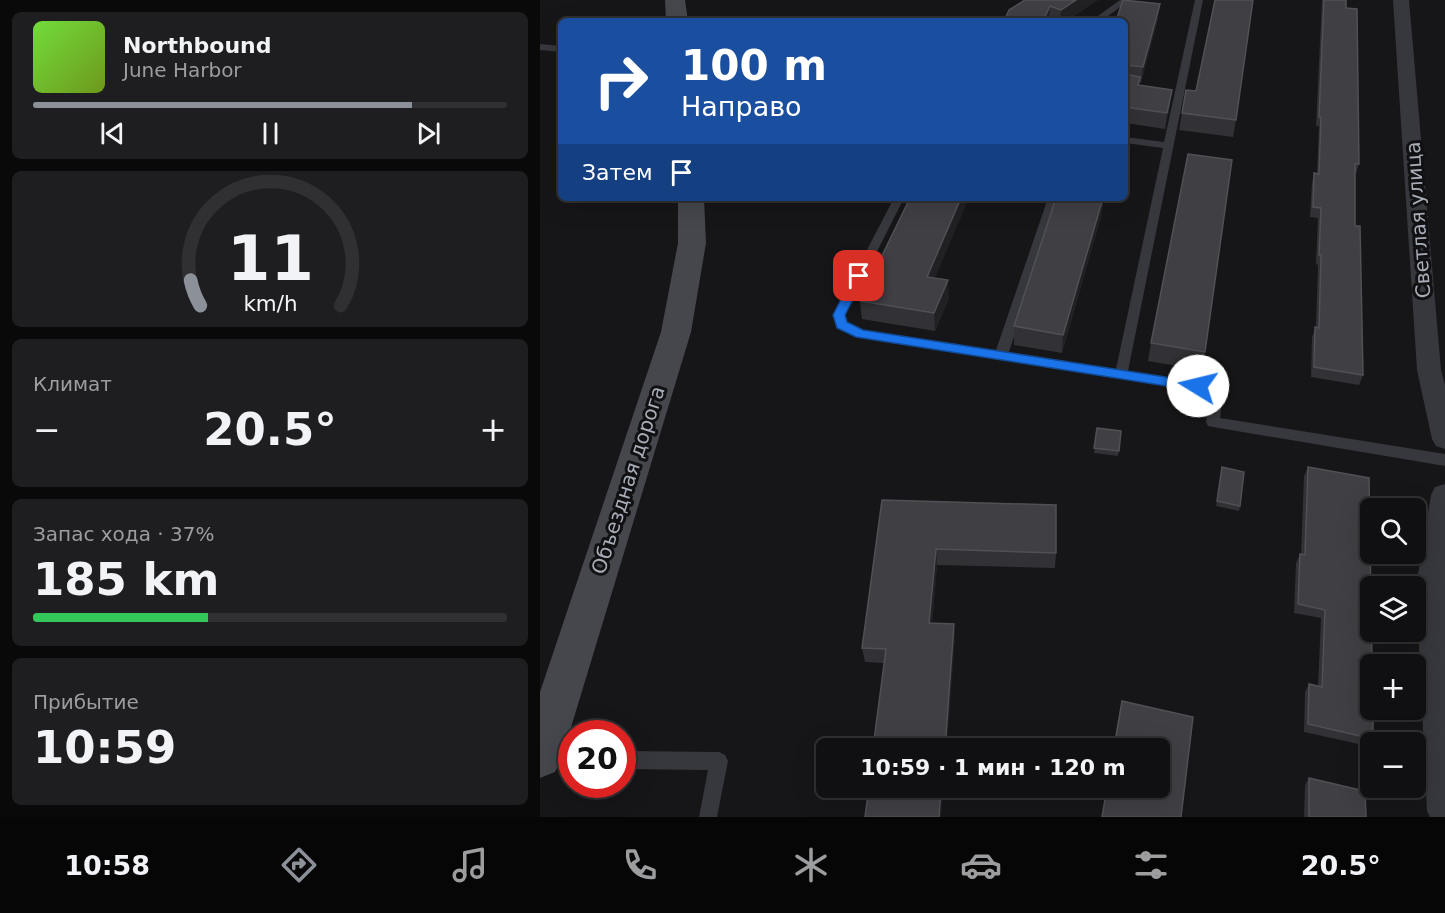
<!DOCTYPE html>
<html lang="ru">
<head>
<meta charset="utf-8">
<style>
	:root { --surface:#101012; --page:#1e1e20; --text:#f1f3f6; --muted:#9c9d9f; --line:#303032; --accent:#8c9099 }
	body { margin:0; font-family:"DejaVu Sans",sans-serif; background:var(--page); color:var(--text); height:100vh; display:flex; flex-direction:column; font-size:22px; white-space:nowrap }
	* { box-sizing:border-box; margin:0 }
	p { font-size:20px; color:var(--muted) }
	.icon { flex:none; width:33px; height:33px; fill:none; stroke:currentColor; stroke-width:2; stroke-linecap:round; stroke-linejoin:round }
	.map { position:relative; flex:1; overflow:hidden }
	.side { display:flex; flex-direction:column; gap:12px; padding:12px; background:#09090a; width:540px }
	.side>* { flex:none }
	.banner { position:absolute; left:18px; top:18px; width:570px; height:183px; border-radius:9px; box-shadow:0 6px 24px #0002,0 0 0 2px var(--line); background:#1a4fa0; color:#fff; overflow:hidden }
	.controls { position:absolute; left:820px; top:498px; display:grid; gap:12px }
	.controls a { display:grid; place-items:center; width:66px; height:66px; border-radius:9px; background:var(--surface); box-shadow:0 6px 24px #0002,0 0 0 2px var(--line); font-size:30px }
	.speed { position:absolute; left:18px; top:720px; display:flex; gap:12px; font-size:30px; font-weight:700; text-align:center }
	.speed>* { display:grid; place-content:center; width:78px; height:78px; border-radius:50%; background:var(--surface); box-shadow:0 6px 24px #0002,0 0 0 2px var(--line); line-height:1 }
	.speed .limit { border:9px solid #d22; background:#fff; color:#111 }
	.pin { position:absolute; display:grid; place-items:center; width:51px; height:51px; color:#fff; margin:-26px; border-radius:12px; box-shadow:0 3px 9px #0006 }
	.me { position:absolute; width:66px; margin:-33px; rotate:279deg; stroke-linejoin:round; filter:drop-shadow(0 0 4px #0008) }
	.turn { display:flex; align-items:center; gap:21px; height:126px; padding:0 24px; font-size:27px }
	.turn .icon { width:78px; height:78px; stroke-width:2.5 }
	.turn b { display:block; font-size:42px; line-height:51px }
	.then { display:flex; align-items:center; height:57px; padding:0 24px; background:#0003; gap:12px; font-size:22px }
	.big { font-size:45px; font-weight:600; line-height:1.1 }
	.side .tile { flex:1; display:flex; flex-direction:column; justify-content:center; gap:9px; min-width:0; padding:0 21px; border-radius:9px; background:var(--page) }
	.side .dial { align-items:center; gap:0 }
	.dial svg { height:156px; overflow:visible; fill:none; stroke:var(--line); stroke-width:7; stroke-linecap:round; text-anchor:middle }
	.dial text { fill:var(--text); stroke:none }
	.song { display:flex; align-items:center; gap:18px }
	.cover { width:72px; height:72px; border-radius:9px; background:linear-gradient(135deg,hsl(100 70% 55%),hsl(80 70% 35%)) }
	.played { height:6px; border-radius:3px; background:linear-gradient(90deg,var(--accent) 80%,var(--line) 80%) }
	.keys { display:flex; justify-content:space-around; direction:ltr }
	.heat { display:flex; justify-content:space-between; align-items:center; font-size:33px; direction:ltr }
	.charge { height:9px; border-radius:4px; background:linear-gradient(90deg,#34c759 37%,var(--line) 0) }
	.trip { position:absolute; left:276px; top:738px; width:354px; height:60px; border-radius:9px; background:var(--surface); box-shadow:0 6px 24px #0002,0 0 0 2px var(--line); font-weight:600; line-height:60px; text-align:center }
	.dock { display:flex; height:96px; justify-content:space-around; align-items:center; background:#060607; color:var(--muted) }
	.dock .icon { width:42px; height:42px }
	.dock .on { color:var(--accent) }
	.dock b { font-size:27px; color:var(--text) }
	main { display:flex; flex:1; min-height:0 }
	.map>svg:first-child { display:block }
	.lines { fill:none; stroke-linecap:round; stroke-linejoin:round }
	.lane { fill:#37383d; fill-rule:evenodd }
	.street { fill:#37383d; fill-rule:evenodd }
	.secondary { fill:#45474d; fill-rule:evenodd }
	.wall { fill:#323236 }
	.shaded-wall { fill:#212124 }
	.building { fill:#3f3f44; stroke:#4f5156; stroke-width:1.5 }
	.route { fill:#1a73e8; stroke:#114b97; stroke-width:1.5 }
	.labels { text-anchor:middle; stroke-width:6; stroke-linejoin:round; paint-order:stroke }
	.street-label { font-size:20px; fill:#a8adb8; stroke:#111113 }
</style>
</head>
<body>
<main>
<section class="side">
<div class="tile">
<div class="song"><i class="cover"></i><div><b>Northbound</b><p>June Harbor</p></div></div>
<div class="played"></div>
<div class="keys"><svg class="icon" aria-label="previous" viewBox="0 0 24 24"><path d="M18 5L8 12l10 7zM5 5v14"/></svg><svg class="icon" aria-label="pause" viewBox="0 0 24 24"><path d="M8 5v14M16 5v14"/></svg><svg class="icon" aria-label="next" viewBox="0 0 24 24"><path d="M6 5l10 7-10 7zM19 5v14"/></svg></div>
</div>
<div class="tile dial"><svg viewBox="0 0 100 80">
<path d="M14 69A42 42 0 1 1 86 69"/>
<path d="M14 69A42 42 0 0 1 9 56" stroke="#8c9099"/>
<text x="50" y="56" font-size="32" font-weight="700">11</text>
<text x="50" y="72" font-size="11">km/h</text>
</svg></div>
<div class="tile"><p>Климат</p>
<div class="heat"><a>−</a><b class="big">20.5°</b><a>+</a></div>
</div>
<div class="tile"><p>Запас хода · 37%</p><b class="big">185 km</b><div class="charge"></div></div>
<div class="tile"><p>Прибытие</p><b class="big">10:59</b></div>
</section>
<div class="map">
<svg width="905" height="817" viewBox="0 0 905 817">
	<rect width="100%" height="100%" fill="#161618"/>
	<g class="lines">
		<!-- lane -->
		<path class="lane" d="M580,0H590L561,21H551Z
			M655,0H663L588,371L682,386L684,389L680,418L905,454V466L673,427L668,426L666,422L670,393L320,338L298,328L293,315L354,198H364L305,315L307,323L323,330L456,350L508,198H518L469,352L576,369L623,148L585,143V137L624,142Z
			M0,44L21,46V52L0,50Z
			M0,750L32,751V769L0,768Z
			M82,751L179,752L185,755L188,761L177,817H159L168,770L82,769Z"/>
		<!-- street -->
		<path class="street" d="M853,0H869L901,370L905,385V449L896,446L892,439L877,370Z
			M905,484V817H890L887,811L876,587L891,495L895,487Z"/>
		<!-- secondary -->
		<path class="secondary" d="M125,0H145L148,21H126Z
			M138,198H164L166,243L151,332L22,757L15,772L0,778V692L121,332L138,243Z"/>
	</g>
	<!-- wall -->
	<path class="wall" d="M558,0L526,21H464L469,10Z
		M782,0H806L819,164L816,174H815V226L823,375L819,385L771,377L772,337L776,327L778,265L776,264L778,218L770,217L772,183L774,173L777,174L779,126H776Z
		M618,19L601,83L599,82V85L630,105L625,129L585,123V21Z
		M656,91L696,120L693,137L639,130L642,113Z
		M516,198H563L562,213L522,353L474,345V326Z
		M395,278L409,298L395,331L322,319L320,301Z
		M611,343L665,352L661,370L608,361Z
		M557,428L581,431L578,456L554,453Z
		M682,467L700,506L699,511L676,506Z
		M768,467L833,739L828,746L764,732L765,692L769,684L778,686L781,618L754,613L756,563L760,554L761,555L764,476Z
		M342,500L516,553L515,568L397,565L392,623L415,638L344,663L325,662L322,648Z
		M582,701L653,717L641,817H562L567,788H620V748H573Z
		M769,778L826,817H764L765,785Z"/>
	<!-- shaded-wall -->
	<path class="shaded-wall" d="M536,0H558L526,21H520L521,10Z
		M620,4L618,19L601,83L603,67Z
		M510,6L509,21H503Z
		M632,90L630,105L625,129L627,113Z
		M421,198H429L388,295L387,277Z
		M563,198L562,213L522,353L523,335Z
		M408,280L409,298L395,331L394,313Z
		M396,549L397,565L391,638L389,623Z
		M414,624L415,638L407,748H405Z
		M401,788H404L401,817H399Z"/>
	<!-- building -->
	<path class="building" d="M485,0H536L521,10L510,6L503,21H464L469,10Z
		M583,0L620,4L603,67L587,65L585,67V21H576Z
		M675,0H713L696,120L642,113L646,90L656,91Z
		M784,0H806V8L817,9L819,164H815V226H820L823,375L774,367L775,327L779,328L781,255H779L781,208L773,207L774,173L779,174L781,117H779Z
		M585,74L600,77L598,85L632,90L627,113L585,107Z
		M648,154L692,160L665,352L611,343Z
		M370,198H421L387,277L408,280L394,313L320,301Z
		M516,198H563L523,335L474,326Z
		M557,428L581,431L579,451L554,448Z
		M682,467L704,472L700,506L677,501Z
		M768,467L829,478L832,664H831V710H833V739L768,724L769,684L782,687L785,610L758,604L760,554L765,555Z
		M342,500L516,505V553L396,549L389,623L414,624L405,748H333L346,649L322,648Z
		M582,701L653,717L641,817H562L567,788H620V748H574Z
		M769,778L825,791L826,817H769Z
		M329,788H401L399,817H325Z"/>
	<!-- route -->
	<path class="route" d="M319,272L325,276L305,315L307,322L323,330L658,382L664,386L658,391L316,337L297,328L293,315L313,276Z"/>
	<g class="labels">
		<!-- street labels -->
		<g class="street-label">
			<text transform="translate(878 220) rotate(-94)" y="7">Светлая улица</text>
			<text transform="translate(88 480) rotate(-72)" y="7">Объездная дорога</text>
		</g>
	</g>
</svg>
<div class="controls">
<a><svg class="icon" aria-label="search" viewBox="0 0 24 24"><circle cx="10" cy="10" r="6"/><path d="M15 15l6 6"/></svg></a>
<a><svg class="icon" aria-label="layers" viewBox="0 0 24 24"><path d="M12 4l9 5-9 5-9-5zM3 14l9 5 9-5"/></svg></a>
<a>+</a>
<a>−</a>
</div>
<div class="speed"><div class="limit">20</div></div>
<div class="pin" style="left:319px;top:276px;background:#d93025"><svg class="icon" aria-label="arrive" viewBox="0 0 24 24"><path d="M6 21V4h12l-3 4 3 4H6"/></svg></div>
<svg class="me" style="left:658px;top:386px" viewBox="-20 -20 40 40"><circle r="19" fill="#fff"/><path d="M0-13L10 11 0 6-10 11z" fill="#1a73e8"/></svg>
<div class="trip">10:59 · 1 мин · 120 m</div>
<div class="banner">
<div class="turn"><svg class="icon" aria-label="right" viewBox="0 0 24 24"><path d="M7 20v-9h11M14 6l5 5-5 5"/></svg><div><b>100 m</b>Направо</div></div>
<div class="then">Затем<svg class="icon" aria-label="arrive" viewBox="0 0 24 24"><path d="M6 21V4h12l-3 4 3 4H6"/></svg></div>
</div>
</div>
</main>
<nav class="dock">
<b>10:58</b>
<svg class="icon on" aria-label="directions" viewBox="0 0 24 24"><path d="M12 3l9 9-9 9-9-9zM9 14v-3h6M13 9l2 2-2 2"/></svg>
<svg class="icon" aria-label="music" viewBox="0 0 24 24"><path d="M9 18V5l10-2v13"/><circle cx="6" cy="18" r="3"/><circle cx="16" cy="16" r="3"/></svg>
<svg class="icon" aria-label="phone" viewBox="0 0 24 24"><path d="M5 4h4l2 5-3 2q2 4 5 5l2-3 5 2v4C11 20 4 13 5 4z"/></svg>
<svg class="icon" aria-label="climate" viewBox="0 0 24 24"><path d="M12 3v18M4 7l16 10M4 17L20 7"/></svg>
<svg class="icon" aria-label="car" viewBox="0 0 24 24"><path d="M5 17H2v-5l4-1 3-4h7l3 4 3 1v5h-3M9 17h6M6 11h13"/><circle cx="7" cy="17" r="2"/><circle cx="17" cy="17" r="2"/></svg>
<svg class="icon" aria-label="filters" viewBox="0 0 24 24"><path d="M4 7h16M4 17h16"/><circle cx="9" cy="7" r="2"/><circle cx="15" cy="17" r="2"/></svg>
<b>20.5°</b>
</nav>
</body>
</html>
